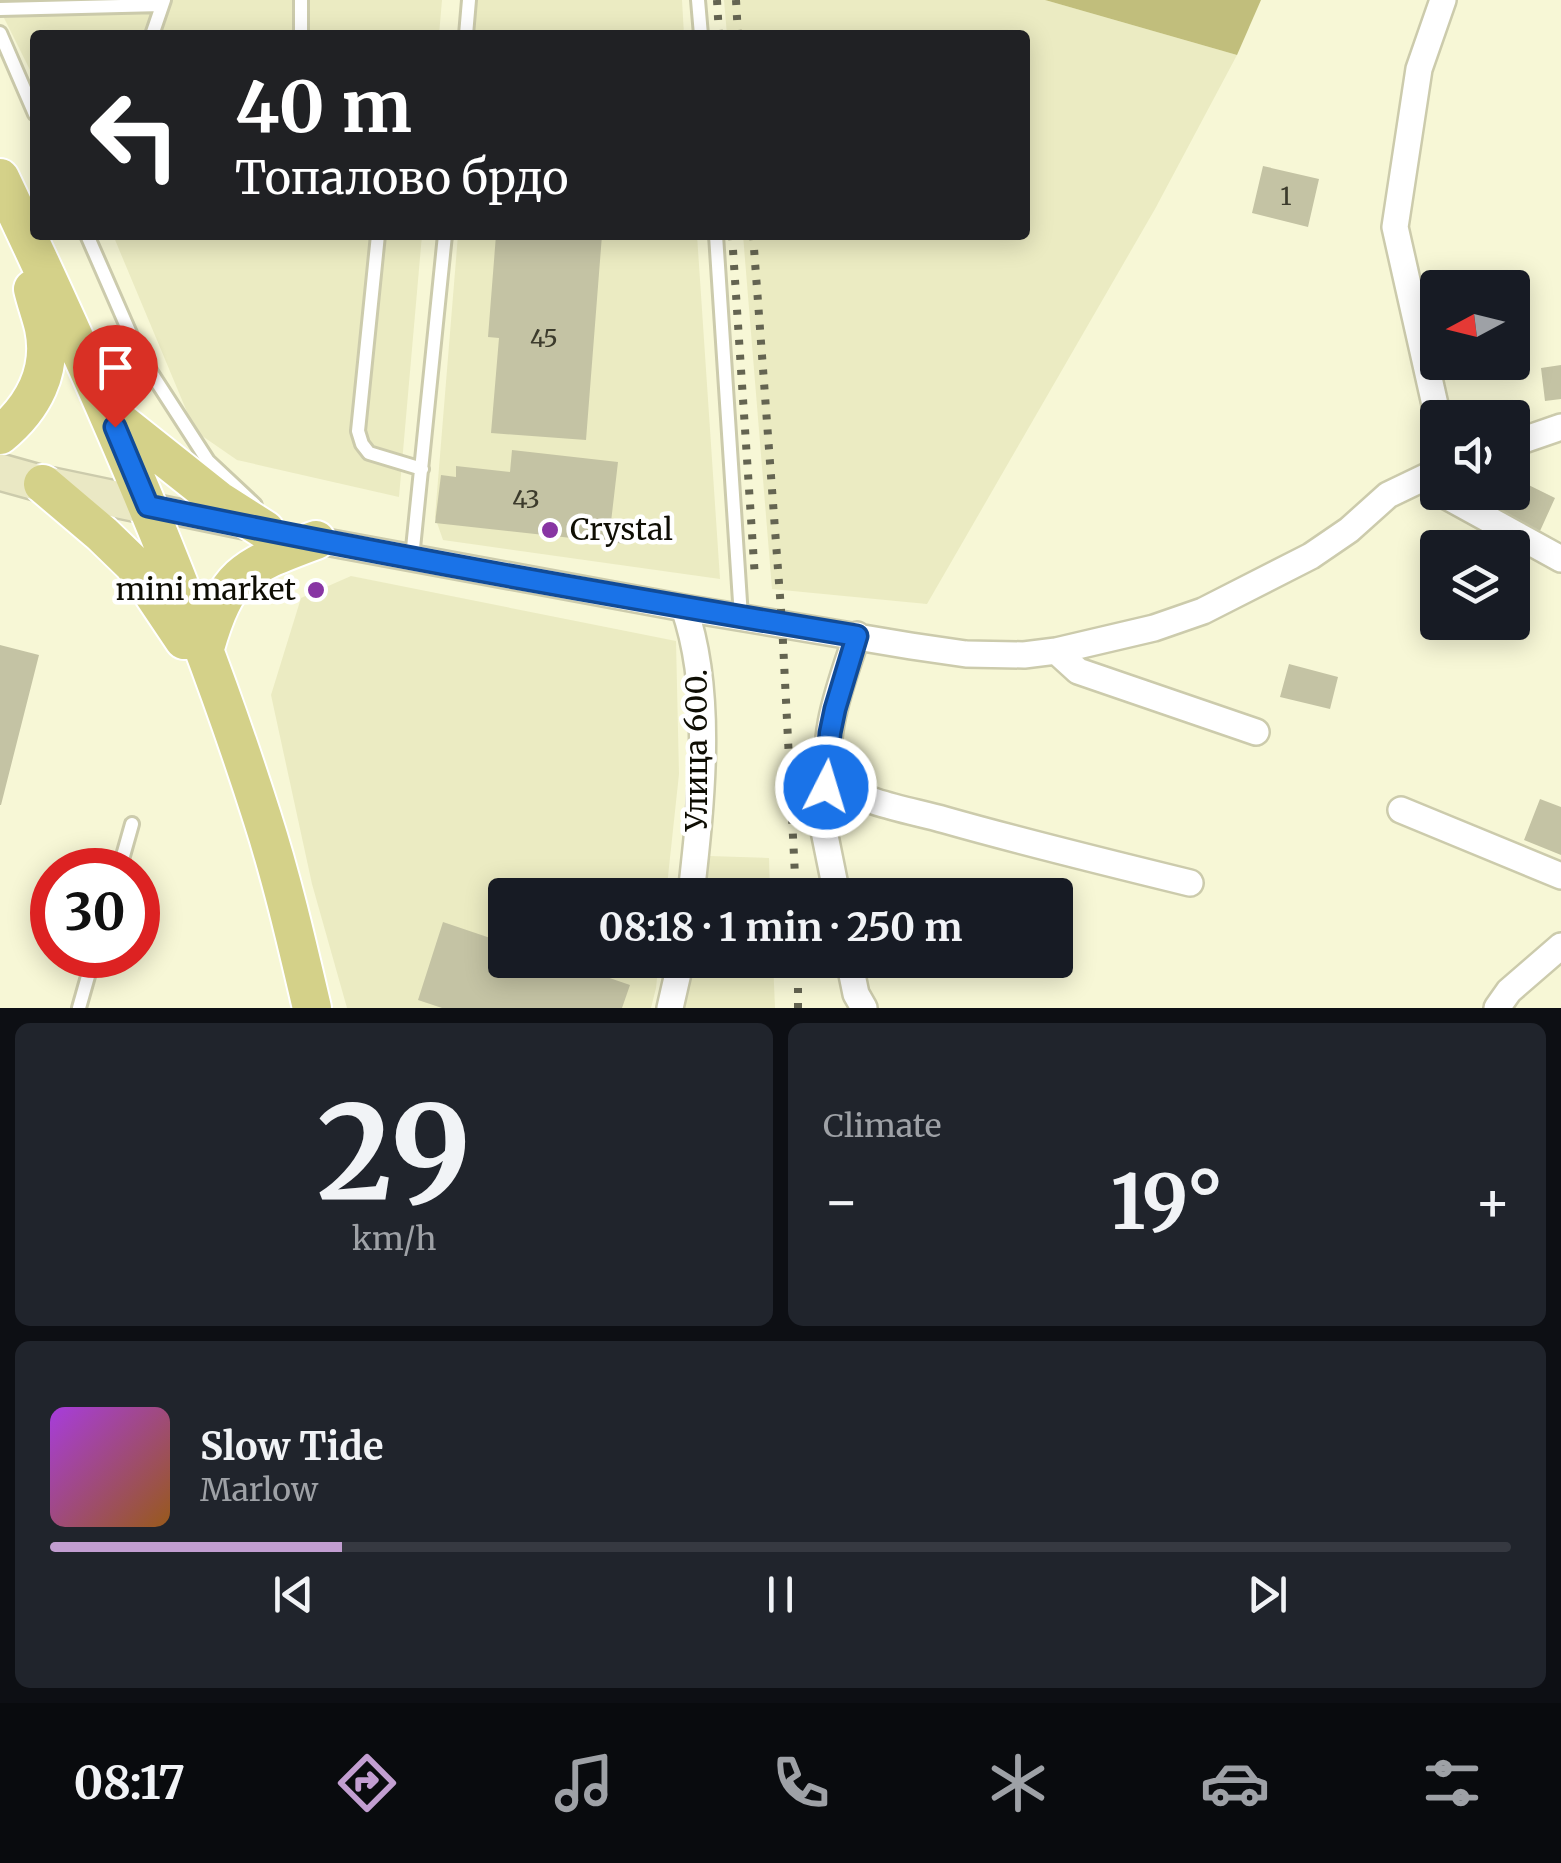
<!DOCTYPE html>
<html lang="en">
<head>
<meta charset="utf-8">
<style>
	:root { --surface:#171b24; --page:#20242c; --text:#f1f3f6; --muted:#9ea1a6; --line:#363941; --accent:#c29ed1 }
	body { margin:0; font-family:Merriweather,serif; background:var(--page); color:var(--text); height:100vh; display:flex; flex-direction:column; font-size:38px; white-space:nowrap }
	* { box-sizing:border-box; margin:0 }
	p { font-size:32px; color:var(--muted) }
	.icon { flex:none; width:55px; height:55px; fill:none; stroke:currentColor; stroke-width:2; stroke-linecap:round; stroke-linejoin:round }
	.map { position:relative; height:1008px; overflow:hidden }
	.drawer { display:flex; flex-direction:column; gap:15px; padding:15px; background:#0d0f14; flex:1 }
	.drawer>* { flex:none }
	.top-card { position:absolute; left:30px; top:30px; width:1000px; height:210px; border-radius:10px; box-shadow:0 5px 25px #0003; background:#202124; color:#fff; overflow:hidden }
	.needle { width:65px; rotate:263deg }
	.tools { position:absolute; left:1420px; top:270px; display:grid; gap:20px }
	.tools a { display:grid; place-items:center; width:110px; height:110px; border-radius:10px; background:var(--surface); box-shadow:0 5px 25px #0003; font-size:50px }
	.speed { position:absolute; left:30px; top:848px; display:flex; gap:20px; font-size:50px; font-weight:700; text-align:center }
	.speed>* { display:grid; place-content:center; width:130px; height:130px; border-radius:50%; background:var(--surface); box-shadow:0 5px 25px #0003; line-height:1 }
	.speed .limit { border:15px solid #d22; background:#fff; color:#111 }
	.pin { position:absolute; display:grid; place-items:center; width:85px; height:85px; color:#fff; margin:-102px -42px; border-radius:50% 50% 50% 0; rotate:-45deg; box-shadow:0 0 10px #0007 }
	.pin .icon { rotate:45deg }
	.me { position:absolute; width:110px; margin:-55px; rotate:5deg; stroke-linejoin:round; filter:drop-shadow(0 0 8px #0008) }
	.turn { display:flex; align-items:center; gap:35px; height:210px; padding:0 40px; font-size:45px }
	.turn .icon { width:130px; height:130px; stroke-width:2.5 }
	.turn b { display:block; font-size:70px; line-height:85px }
	.big { font-size:75px; font-weight:700; line-height:1.1 }
	.drawer .card { flex:1; display:flex; flex-direction:column; justify-content:center; gap:15px; min-width:0; padding:0 35px; border-radius:15px; background:var(--page) }
	.drawer .dial { align-items:center; gap:0 }
	.dial b { font-size:130px; line-height:1 }
	.song { display:flex; align-items:center; gap:30px }
	.cover { width:120px; height:120px; border-radius:15px; background:linear-gradient(135deg,hsl(280 70% 55%),hsl(30 70% 35%)) }
	.played { height:10px; border-radius:5px; background:linear-gradient(90deg,var(--accent) 20%,var(--line) 20%) }
	.keys { display:flex; justify-content:space-around; direction:ltr }
	.heat { display:flex; justify-content:space-between; align-items:center; font-size:55px; direction:ltr }
	.drawer .tiles { flex:1; display:grid; gap:15px; grid-template-columns:1fr 1fr }
	.card:last-child { grid-column:span 2 }
	.trip { position:absolute; left:488px; top:878px; width:585px; height:100px; border-radius:10px; background:var(--surface); box-shadow:0 5px 25px #0003; font-weight:700; line-height:100px; text-align:center }
	.menu { display:flex; height:160px; justify-content:space-around; align-items:center; background:#090b0e; color:var(--muted) }
	.menu .icon { width:70px; height:70px }
	.menu .current { color:var(--accent) }
	.menu b { font-size:45px; color:var(--text) }
	.map>svg:first-child { display:block }
	.built { fill:#ebebc2 }
	.forest { fill:#c1be7c }
	.building { fill:#c4c3a4 }
	.lines { fill:none; stroke-linecap:round; stroke-linejoin:round }
	.service-casing { stroke:#cccbac; stroke-width:18 }
	.minor-casing { stroke:#cccbac; stroke-width:30 }
	.secondary-casing { stroke:#cccbac; stroke-width:40 }
	.primary-casing { stroke:#fff; stroke-width:42 }
	.service { stroke:#fff; stroke-width:12 }
	.minor { stroke:#fff; stroke-width:25 }
	.secondary { stroke:#eae8c4; stroke-width:35 }
	.primary { stroke:#d4d189; stroke-width:38 }
	.rail { stroke:#646451; stroke-width:8; stroke-dasharray:5 10; stroke-linecap:butt }
	.route-casing { stroke:#114b97; stroke-width:25 }
	.route { stroke:#1a73e8; stroke-width:18 }
	.poi-dot { fill:#8835a3; stroke:#fff; stroke-width:4 }
	.labels { text-anchor:middle; stroke-width:9; stroke-linejoin:round; paint-order:stroke }
	.number-label { font-size:25px; fill:#3c3b2c }
	.poi-label { font-size:30px; fill:#0f0e04; stroke:#fff; text-anchor:start }
	.street-label { font-size:30px; fill:#0f0e04; stroke:#fff }
</style>
</head>
<body>
<div class="map">
<svg width="1561" height="1008" viewBox="0 0 1561 1008">
	<rect width="100%" height="100%" fill="#f7f7d6"/>
	<!-- built -->
	<path class="built" d="M0,0H442L439,35H35V80L0,10Z
		M477,0H682L684,35H474Z
		M724,0H1045L1237,55L1155,209L927,604L772,589L743,235H1025V35H727Z
		M113,235H422L399,497L237,460L195,431Z
		M458,235H697L720,579L443,540L435,517Z
		M351,576L676,641L679,774L666,895H505V960H659L656,988L651,1008H347L312,884L271,695L301,598Z
		M709,856L769,858L770,895H707Z
		M692,960H773L775,1008H682Z"/>
	<!-- forest -->
	<path class="forest" d="M1045,0H1261L1237,55Z"/>
	<!-- building -->
	<path class="building" d="M1263,166L1319,179L1308,227L1252,213Z
		M496,235H602L586,440L491,433L499,338L488,337Z
		M1561,365V399L1545,401L1541,368Z
		M512,450L618,462L611,522L627,524L626,544L435,523L441,475L456,477V466L510,472Z
		M1512,477L1555,498L1540,531L1496,510L1504,492H1512Z
		M0,645L39,655L1,805H0Z
		M1289,664L1338,677L1330,709L1280,697Z
		M1540,799L1561,807V855L1524,840Z
		M443,922L505,943V960H557L630,985L622,1008H442L418,1000Z"/>
	<g class="lines">
		<!-- service casing -->
		<g class="service-casing">
			<path id="service" d="M301,0V35
				M698,0L701,35
				M0,9L162,5
				M0,33L35,114
				M152,35L164,0
				M466,35L469,0
				M87,235L139,354L208,461L255,505
				M378,235L358,431L362,444L369,453L422,469
				M716,235L741,617
				M412,558L445,235
				M119,870L132,824
				M79,1008L94,955"/>
		</g>
		<!-- minor casing -->
		<g class="minor-casing">
			<path id="minor" d="M1438,418L1395,227L1419,69L1443,0
				M1512,444L1561,427
				M1439,492L1561,559
				M148,506L245,526
				M304,538L684,608L911,646L966,654L1024,655L1056,651L1154,628L1203,611L1311,556L1349,530L1388,495L1438,471
				M684,608C714,693 701,806 691,895
				M857,635C845,673 814,748 836,784C868,804 909,810 945,820C1026,843 1108,863 1190,883
				M1056,651L1078,671L1256,732
				M828,767L822,821L837,895
				M1401,810L1561,876
				M849,960L856,994L864,1008
				M670,1008L681,960
				M1497,1008L1509,991L1561,946"/>
		</g>
		<!-- secondary casing -->
		<g class="secondary-casing">
			<path id="secondary" d="M0,472L43,484L148,506"/>
		</g>
		<!-- primary casing -->
		<g class="primary-casing">
			<path id="primary" d="M0,178C99,386 192,597 262,817C282,879 297,944 312,1008
				M111,415L218,500L265,530
				M0,435C33,408 53,371 44,328C41,315 36,302 33,289
				M43,484L102,534L133,564L184,640
				M205,648C227,571 245,567 316,540"/>
		</g>
		<!-- service -->
		<use href="#service" class="service"/>
		<!-- minor -->
		<use href="#minor" class="minor"/>
		<!-- secondary -->
		<use href="#secondary" class="secondary"/>
		<!-- primary -->
		<use href="#primary" class="primary"/>
		<!-- rail -->
		<path class="rail" d="M717,0L719,35
			M736,0L738,35
			M732,235L755,578
			M753,235L782,623L796,895
			M798,1008V960"/>
	</g>
	<g class="lines">
		<!-- route casing -->
		<g class="route-casing">
			<path id="route" d="M115,427L148,506C383,555 620,597 857,636L835,709L830,733L826,787"/>
		</g>
		<!-- route -->
		<use href="#route" class="route"/>
	</g>
	<!-- markers -->
	<g class="poi-dot">
		<circle cx="550" cy="530" r="10"/>
		<circle cx="316" cy="590" r="10"/>
	</g>
	<g class="labels">
		<!-- number labels -->
		<g class="number-label">
			<text x="1286" y="205">1</text>
			<text x="544" y="347">45</text>
			<text x="526" y="508">43</text>
		</g>
		<!-- poi labels -->
		<g class="poi-label">
			<text x="570" y="540">Crystal</text>
			<text x="296" y="600" text-anchor="end">mini market</text>
		</g>
		<!-- street labels -->
		<g class="street-label">
			<text transform="translate(697 750) rotate(-90)" y="10">Улица 600.</text>
		</g>
	</g>
</svg>
<div class="tools">
<a><svg class="needle" viewBox="-14 -14 28 28"><path d="M0-13l5 13h-10z" fill="#e53935"/><path d="M0 13l5-13h-10z" fill="#9ea1a6"/></svg></a>
<a><svg class="icon" aria-label="sound" viewBox="0 0 24 24"><path d="M4 9h4l5-4v14l-5-4H4zM17 9q2 3 0 6"/></svg></a>
<a><svg class="icon" aria-label="layers" viewBox="0 0 24 24"><path d="M12 4l9 5-9 5-9-5zM3 14l9 5 9-5"/></svg></a>
</div>
<div class="speed"><div class="limit">30</div></div>
<div class="pin" style="left:115px;top:427px;background:#d93025"><svg class="icon" aria-label="arrive" viewBox="0 0 24 24"><path d="M6 21V4h12l-3 4 3 4H6"/></svg></div>
<svg class="me" style="left:826px;top:787px" viewBox="-20 -20 40 40"><circle r="17" fill="#1a73e8" stroke="#fff" stroke-width="3"/><path d="M0-11L8 9 0 5-8 9z" fill="#fff"/></svg>
<div class="trip">08:18 · 1 min · 250 m</div>
<div class="top-card">
<div class="turn"><svg class="icon" aria-label="left" viewBox="0 0 24 24"><path d="M17 20v-9H6M10 6l-5 5 5 5"/></svg><div><b>40 m</b>Топалово брдо</div></div>
</div>
</div>
<section class="drawer">
<div class="tiles">
<div class="card dial"><b>29</b><p>km/h</p></div>
<div class="card"><p>Climate</p>
<div class="heat"><a>−</a><b class="big">19°</b><a>+</a></div>
</div>
<div class="card">
<div class="song"><i class="cover"></i><div><b>Slow Tide</b><p>Marlow</p></div></div>
<div class="played"></div>
<div class="keys"><svg class="icon" aria-label="previous" viewBox="0 0 24 24"><path d="M18 5L8 12l10 7zM5 5v14"/></svg><svg class="icon" aria-label="pause" viewBox="0 0 24 24"><path d="M8 5v14M16 5v14"/></svg><svg class="icon" aria-label="next" viewBox="0 0 24 24"><path d="M6 5l10 7-10 7zM19 5v14"/></svg></div>
</div>
</div>
</section>
<nav class="menu">
<b>08:17</b>
<svg class="icon current" aria-label="directions" viewBox="0 0 24 24"><path d="M12 3l9 9-9 9-9-9zM9 14v-3h6M13 9l2 2-2 2"/></svg>
<svg class="icon" aria-label="music" viewBox="0 0 24 24"><path d="M9 18V5l10-2v13"/><circle cx="6" cy="18" r="3"/><circle cx="16" cy="16" r="3"/></svg>
<svg class="icon" aria-label="phone" viewBox="0 0 24 24"><path d="M5 4h4l2 5-3 2q2 4 5 5l2-3 5 2v4C11 20 4 13 5 4z"/></svg>
<svg class="icon" aria-label="climate" viewBox="0 0 24 24"><path d="M12 3v18M4 7l16 10M4 17L20 7"/></svg>
<svg class="icon" aria-label="car" viewBox="0 0 24 24"><path d="M5 17H2v-5l4-1 3-4h7l3 4 3 1v5h-3M9 17h6M6 11h13"/><circle cx="7" cy="17" r="2"/><circle cx="17" cy="17" r="2"/></svg>
<svg class="icon" aria-label="filters" viewBox="0 0 24 24"><path d="M4 7h16M4 17h16"/><circle cx="9" cy="7" r="2"/><circle cx="15" cy="17" r="2"/></svg>
</nav>
</body>
</html>
